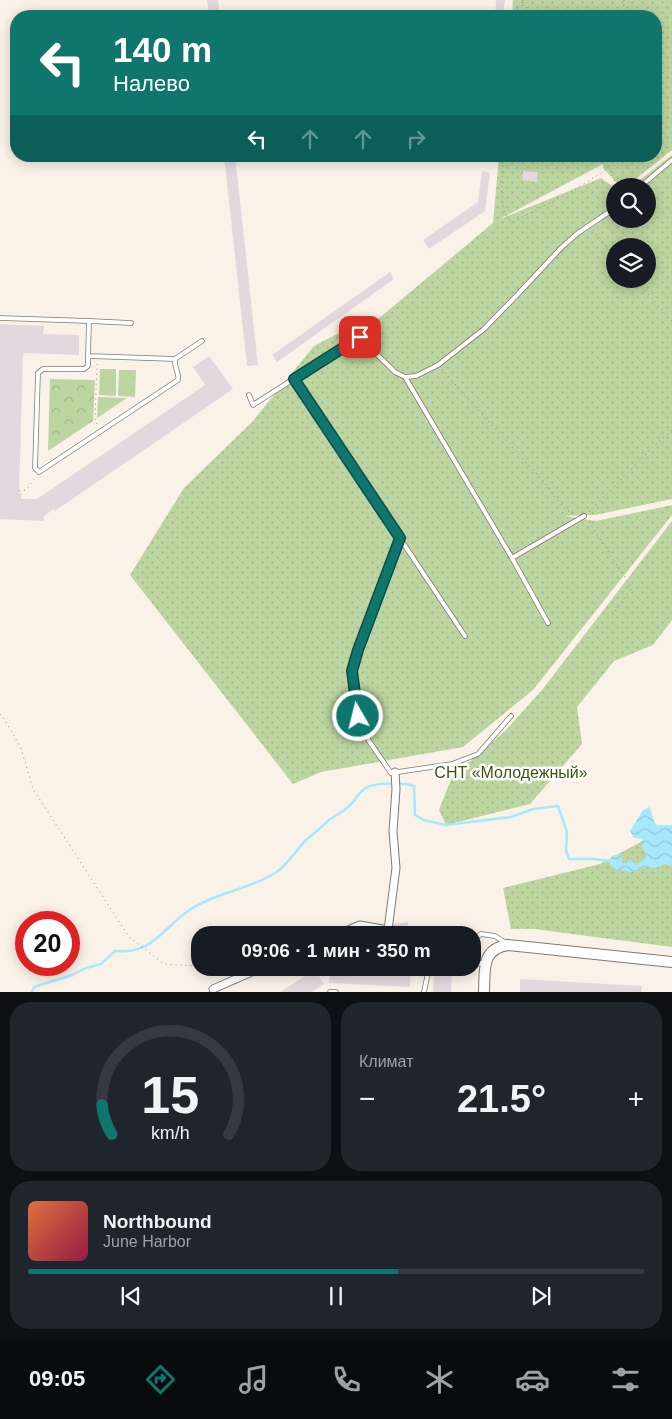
<!DOCTYPE html>
<html lang="ru">
<head>
<meta charset="utf-8">
<style>
	:root { --surface:#171b24; --page:#20242c; --text:#f1f3f6; --muted:#9ea1a6; --line:#363941; --accent:#0f766e }
	body { margin:0; font-family:Helvetica,sans-serif; background:var(--page); color:var(--text); height:100vh; display:flex; flex-direction:column; font-size:19px; white-space:nowrap }
	* { box-sizing:border-box; margin:0 }
	p { font-size:16px; color:var(--muted) }
	.icon { flex:none; width:28px; height:28px; fill:none; stroke:currentColor; stroke-width:2; stroke-linecap:round; stroke-linejoin:round }
	.map { position:relative; height:992px; overflow:hidden }
	.drawer { display:flex; flex-direction:column; gap:10px; padding:10px; background:#0d0f14; flex:1 }
	.drawer>* { flex:none }
	.hud { position:absolute; left:10px; top:10px; width:652px; height:152px; border-radius:20px; box-shadow:0 2px 12px #0003; background:#0f766e; color:#fff; overflow:hidden }
	.fabs { position:absolute; left:606px; top:178px; display:grid; gap:10px }
	.fabs a { display:grid; place-items:center; width:50px; height:50px; border-radius:50%; background:var(--surface); box-shadow:0 2px 12px #0003; font-size:25px }
	.speed { position:absolute; left:15px; top:911px; display:flex; gap:10px; font-size:25px; font-weight:700; text-align:center }
	.speed>* { display:grid; place-content:center; width:65px; height:65px; border-radius:50%; background:var(--surface); box-shadow:0 2px 12px #0003; line-height:1 }
	.speed .limit { border:8px solid #d22; background:#fff; color:#111 }
	.pin { position:absolute; display:grid; place-items:center; width:42px; height:42px; color:#fff; margin:-21px; border-radius:10px; box-shadow:0 2px 8px #0006 }
	.me { position:absolute; width:55px; margin:-28px; rotate:352deg; stroke-linejoin:round; filter:drop-shadow(0 0 4px #0008) }
	.turn { display:flex; align-items:center; gap:18px; height:105px; padding:0 20px; font-size:22px }
	.turn .icon { width:65px; height:65px; stroke-width:2.5 }
	.turn b { display:block; font-size:35px; line-height:42px }
	.lanes { display:flex; align-items:center; height:48px; padding:0 20px; background:#0003; justify-content:center; gap:25px; direction:ltr }
	.lanes .off { opacity:.35 }
	.big { font-size:38px; font-weight:700; line-height:1.1 }
	.drawer .tile { flex:1; display:flex; flex-direction:column; justify-content:center; gap:8px; min-width:0; padding:0 18px; border-radius:20px; background:var(--page) }
	.drawer .dial { align-items:center; gap:0 }
	.dial svg { height:130px; overflow:visible; fill:none; stroke:var(--line); stroke-width:7; stroke-linecap:round; text-anchor:middle }
	.dial text { fill:var(--text); stroke:none }
	.song { display:flex; align-items:center; gap:15px }
	.cover { width:60px; height:60px; border-radius:8px; background:linear-gradient(135deg,hsl(20 70% 55%),hsl(340 70% 35%)) }
	.played { height:5px; border-radius:2px; background:linear-gradient(90deg,var(--accent) 60%,var(--line) 60%) }
	.keys { display:flex; justify-content:space-around; direction:ltr }
	.heat { display:flex; justify-content:space-between; align-items:center; font-size:28px; direction:ltr }
	.drawer .tiles { flex:1; display:grid; gap:10px; grid-template-columns:1fr 1fr }
	.tile:last-child { grid-column:span 2 }
	.trip { position:absolute; left:191px; top:926px; width:290px; height:50px; border-radius:20px; background:var(--surface); box-shadow:0 2px 12px #0003; font-weight:700; line-height:50px; text-align:center }
	.tabs { display:flex; height:80px; justify-content:space-around; align-items:center; background:#090b0e; color:var(--muted) }
	.tabs .icon { width:35px; height:35px }
	.tabs .on { color:var(--accent) }
	.tabs b { font-size:22px; color:var(--text) }
	.map>svg:first-child { display:block }
	.park { fill:url(#park-crowns) }
	.garden { fill:url(#garden-dots); fill-rule:evenodd }
	.pitch { fill:#bdd5a0 }
	.water { fill:url(#water-waves) }
	.lines { fill:none; stroke-linecap:round; stroke-linejoin:round }
	.stream { stroke:#a7e8fe; stroke-width:2.5 }
	.building { fill:#e4d8df }
	.lane-casing { stroke:#807970; stroke-width:5.5 }
	.street-casing { stroke:#807970; stroke-width:9 }
	.secondary-casing { stroke:#807970; stroke-width:12 }
	.path { stroke:#8f8a83; stroke-width:1; stroke-dasharray:1 4; stroke-linecap:butt }
	.lane { stroke:#fff; stroke-width:4 }
	.street { stroke:#fff; stroke-width:7 }
	.secondary { stroke:#fff; stroke-width:10 }
	.route-casing { stroke:#0a4d48; stroke-width:12 }
	.route { stroke:#0f766e; stroke-width:9 }
	.labels { text-anchor:middle; stroke-width:5; stroke-linejoin:round; paint-order:stroke }
	.park-label { font-size:16px; fill:#3c5310; stroke:#fff }
</style>
</head>
<body>
<div class="map">
<svg width="672" height="992" viewBox="0 0 672 992">
	<defs>
		<pattern id="park-crowns" width="20" height="18" patternUnits="userSpaceOnUse" patternTransform="scale(1.25)"><rect width="20" height="18" fill="#bdd5a0"/><path d="M2 6a3 3 0 1 1 6 0M12 15a3 3 0 1 1 6 0" fill="none" stroke="#a2b78a"/></pattern>
		<pattern id="garden-dots" width="8" height="8" patternUnits="userSpaceOnUse" patternTransform="scale(1.25)"><rect width="8" height="8" fill="#bdd5a0"/><path d="M2 2h.1M6 6h.1" fill="none" stroke="#a2b78a" stroke-width="1.8" stroke-linecap="round"/></pattern>
		<pattern id="water-waves" width="16" height="10" patternUnits="userSpaceOnUse" patternTransform="scale(1.25)"><rect width="16" height="10" fill="#a7e8fe"/><path d="M0 5q4-4 8 0t8 0" fill="none" stroke="#90c7d9"/></pattern>
	</defs>
	<rect width="100%" height="100%" fill="#faf2e8"/>
	<!-- park -->
	<path class="park" d="M50,379L95,380L93,421L48,451Z"/>
	<!-- garden -->
	<path class="garden" d="M513,0H672V150L627,186H620L603,168V164L500,219L601,178L615,188V219H648V186H632L672,155V499L595,515L564,516L596,521L672,505V515L533,690L463,747L321,772L293,784L130,575L184,488L252,422L314,346L339,333L354,339L493,223L499,156H656V16H512ZM615,246H648V279H615Z
		M672,521V620L653,645L614,661L577,707L582,744L530,804L446,825L439,810L452,777L506,730L542,690Z
		M672,825V947L534,929H511L503,888L600,864Z"/>
	<!-- pitch -->
	<path class="pitch" d="M100,369H116V396L99,395Z
		M119,370H136L135,397L118,396Z
		M98,397L127,398L97,418Z"/>
	<!-- water -->
	<path class="water" d="M649,807C653,813 652,820 657,825H672V866L664,864L655,868L645,867L632,872L617,870L611,866L609,861L612,856L619,854L622,857V862L625,864L631,860L636,865L644,860L647,855L642,847L643,840L633,837L630,831L643,810Z"/>
	<g class="lines">
		<!-- stream -->
		<path class="stream" d="M32,992L34,987L72,975L86,968L101,964L115,951C152,955 162,929 188,911C214,893 248,890 275,873C287,866 296,850 306,840C314,834 321,827 329,820C335,816 342,812 348,807C355,802 358,792 366,788C375,782 404,783 414,786L415,815L424,820L446,825L511,817L533,809L558,806L567,832L566,850L569,859H593L609,861"/>
	</g>
	<!-- building -->
	<path class="building" d="M207,0H218L220,16H209Z
		M496,0H505L503,16H495Z
		M224,156H235L258,365L247,366Z
		M482,171L490,173L485,211L429,249L423,240L478,202Z
		M523,171L538,172L537,182L522,180Z
		M390,272L394,279L277,362L272,355Z
		M0,324L44,326L43,334L79,335V355L23,353L19,493H21V499H37L205,385L193,367L209,356L233,389L55,511L54,509L44,516V521L0,519Z
		M408,922V935L393,934L394,924Z
		M330,968L411,971L410,987L329,983Z
		M315,970L324,984L312,992H280Z
		M434,974L452,975L451,992H433Z
		M520,979L642,986L641,992H520Z"/>
	<g class="lines">
		<!-- lane casing -->
		<g class="lane-casing">
			<path id="lane" d="M641,186L672,160
				M0,318L89,321L88,356L175,359L202,341
				M89,321L131,323
				M88,356V366L84,369H43L38,373L35,468L39,472L178,380C180,374 174,369 175,359
				M405,377L512,558L548,623
				M294,379L465,636
				M249,395L253,405L359,337L395,372L405,377L416,376L438,365L484,329L518,294L562,247L578,233L615,208
				M400,538L358,650L352,671L358,716L369,741L391,773L452,764L478,754L511,716
				M512,558L584,516
				M472,940L481,934L495,936L506,943
				M472,964L485,963
				M330,992H336
				M424,992L429,968"/>
		</g>
		<!-- street casing -->
		<g class="street-casing">
			<path id="street" d="M388,930L396,868L393,831L396,789L395,772
				M336,935L360,925L388,930V935
				M213,989L261,968"/>
		</g>
		<!-- secondary casing -->
		<g class="secondary-casing">
			<path id="secondary" d="M484,992C485,970 481,949 508,945L672,962"/>
		</g>
		<!-- path -->
		<path class="path" d="M522,16L523,0
			M623,16L624,0
			M504,156C503,171 496,215 513,222L571,192L609,168
			M610,156L609,168L617,186
			M593,230L615,256
			M635,279L672,321
			M442,369C475,408 511,445 545,483C554,494 560,507 573,514
			M97,424L95,421L97,364
			M19,491L26,490L36,477
			M589,512L651,449L672,430
			M589,522L630,585L631,589L611,617
			M0,714L3,717L21,748L33,789L129,937L164,964L200,966
			M218,968L227,975"/>
		<!-- lane -->
		<use href="#lane" class="lane"/>
		<!-- street -->
		<use href="#street" class="street"/>
		<!-- secondary -->
		<use href="#secondary" class="secondary"/>
	</g>
	<g class="lines">
		<!-- route casing -->
		<g class="route-casing">
			<path id="route" d="M358,716L352,671L358,650L400,538L294,379L360,337"/>
		</g>
		<!-- route -->
		<use href="#route" class="route"/>
	</g>
	<g class="labels">
		<!-- park labels -->
		<g class="park-label">
			<text x="511" y="778">СНТ «Молодежный»</text>
		</g>
	</g>
</svg>
<div class="fabs">
<a><svg class="icon" aria-label="search" viewBox="0 0 24 24"><circle cx="10" cy="10" r="6"/><path d="M15 15l6 6"/></svg></a>
<a><svg class="icon" aria-label="layers" viewBox="0 0 24 24"><path d="M12 4l9 5-9 5-9-5zM3 14l9 5 9-5"/></svg></a>
</div>
<div class="speed"><div class="limit">20</div></div>
<div class="pin" style="left:360px;top:337px;background:#d93025"><svg class="icon" aria-label="arrive" viewBox="0 0 24 24"><path d="M6 21V4h12l-3 4 3 4H6"/></svg></div>
<svg class="me" style="left:358px;top:716px" viewBox="-20 -20 40 40"><circle r="17" fill="#0f766e" stroke="#fff" stroke-width="3"/><path d="M0-11L8 9 0 5-8 9z" fill="#fff"/></svg>
<div class="trip">09:06 · 1 мин · 350 m</div>
<div class="hud">
<div class="turn"><svg class="icon" aria-label="left" viewBox="0 0 24 24"><path d="M17 20v-9H6M10 6l-5 5 5 5"/></svg><div><b>140 m</b>Налево</div></div>
<div class="lanes"><svg class="icon" aria-label="left" viewBox="0 0 24 24"><path d="M17 20v-9H6M10 6l-5 5 5 5"/></svg><svg class="icon off" aria-label="ahead" viewBox="0 0 24 24"><path d="M12 20V5M6 11l6-6 6 6"/></svg><svg class="icon off" aria-label="ahead" viewBox="0 0 24 24"><path d="M12 20V5M6 11l6-6 6 6"/></svg><svg class="icon off" aria-label="right" viewBox="0 0 24 24"><path d="M7 20v-9h11M14 6l5 5-5 5"/></svg></div>
</div>
</div>
<section class="drawer">
<div class="tiles">
<div class="tile dial"><svg viewBox="0 0 100 80">
<path d="M14 69A42 42 0 1 1 86 69"/>
<path d="M14 69A42 42 0 0 1 8 51" stroke="#0f766e"/>
<text x="50" y="56" font-size="32" font-weight="700">15</text>
<text x="50" y="72" font-size="11">km/h</text>
</svg></div>
<div class="tile"><p>Климат</p>
<div class="heat"><a>−</a><b class="big">21.5°</b><a>+</a></div>
</div>
<div class="tile">
<div class="song"><i class="cover"></i><div><b>Northbound</b><p>June Harbor</p></div></div>
<div class="played"></div>
<div class="keys"><svg class="icon" aria-label="previous" viewBox="0 0 24 24"><path d="M18 5L8 12l10 7zM5 5v14"/></svg><svg class="icon" aria-label="pause" viewBox="0 0 24 24"><path d="M8 5v14M16 5v14"/></svg><svg class="icon" aria-label="next" viewBox="0 0 24 24"><path d="M6 5l10 7-10 7zM19 5v14"/></svg></div>
</div>
</div>
</section>
<nav class="tabs">
<b>09:05</b>
<svg class="icon on" aria-label="directions" viewBox="0 0 24 24"><path d="M12 3l9 9-9 9-9-9zM9 14v-3h6M13 9l2 2-2 2"/></svg>
<svg class="icon" aria-label="music" viewBox="0 0 24 24"><path d="M9 18V5l10-2v13"/><circle cx="6" cy="18" r="3"/><circle cx="16" cy="16" r="3"/></svg>
<svg class="icon" aria-label="phone" viewBox="0 0 24 24"><path d="M5 4h4l2 5-3 2q2 4 5 5l2-3 5 2v4C11 20 4 13 5 4z"/></svg>
<svg class="icon" aria-label="climate" viewBox="0 0 24 24"><path d="M12 3v18M4 7l16 10M4 17L20 7"/></svg>
<svg class="icon" aria-label="car" viewBox="0 0 24 24"><path d="M5 17H2v-5l4-1 3-4h7l3 4 3 1v5h-3M9 17h6M6 11h13"/><circle cx="7" cy="17" r="2"/><circle cx="17" cy="17" r="2"/></svg>
<svg class="icon" aria-label="filters" viewBox="0 0 24 24"><path d="M4 7h16M4 17h16"/><circle cx="9" cy="7" r="2"/><circle cx="15" cy="17" r="2"/></svg>
</nav>
</body>
</html>
